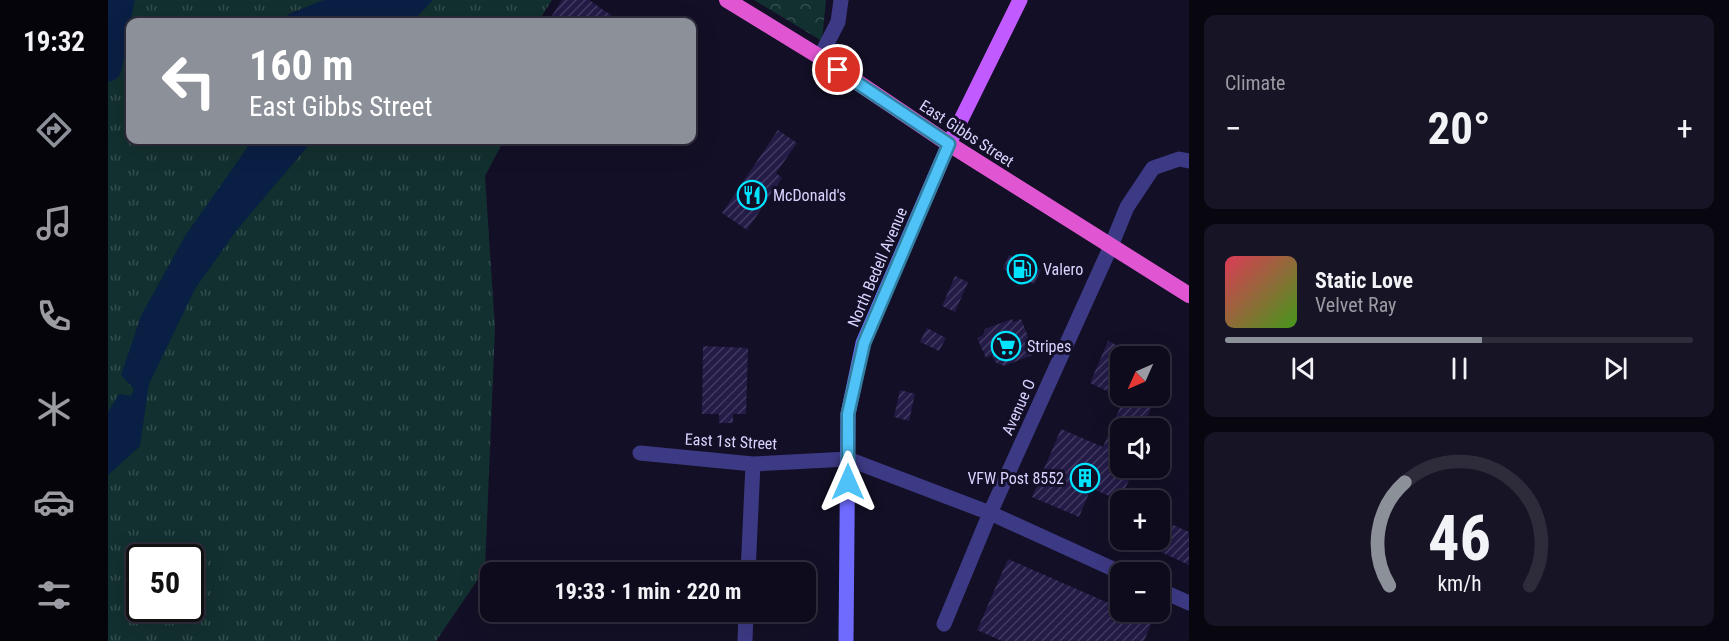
<!DOCTYPE html>
<html lang="en">
<head>
<meta charset="utf-8">
<style>
	:root { --surface:#0e0b1c; --page:#171425; --text:#f1f3f6; --muted:#9b9ba3; --line:#2e2b3b; --accent:#8c9099 }
	body { margin:0; font-family:"Roboto Condensed",sans-serif; background:var(--page); color:var(--text); height:100vh; display:flex; flex-direction:column; font-size:22px; white-space:nowrap }
	* { box-sizing:border-box; margin:0 }
	p { font-size:20px; color:var(--muted) }
	.icon { flex:none; width:33px; height:33px; fill:none; stroke:currentColor; stroke-width:2; stroke-linecap:round; stroke-linejoin:round }
	.map { position:relative; flex:1; overflow:hidden }
	.sheet { display:flex; flex-direction:column; gap:15px; padding:15px; background:#08060f; width:540px }
	.sheet>* { flex:none }
	.hud { position:absolute; left:18px; top:18px; width:570px; height:126px; border-radius:12px; box-shadow:0 6px 24px #0002,0 0 0 2px var(--line); background:#8c9099; color:#fff; overflow:hidden }
	.needle { width:39px; rotate:225deg }
	.fabs { position:absolute; left:1002px; top:346px; display:grid; gap:12px }
	.fabs a { display:grid; place-items:center; width:60px; height:60px; border-radius:12px; background:var(--surface); box-shadow:0 6px 24px #0002,0 0 0 2px var(--line); font-size:30px }
	.speed { position:absolute; left:18px; top:544px; display:flex; gap:12px; font-size:30px; font-weight:700; text-align:center }
	.speed>* { display:grid; place-content:center; width:78px; height:78px; border-radius:50%; background:var(--surface); box-shadow:0 6px 24px #0002,0 0 0 2px var(--line); line-height:1 }
	.speed .limit { border:3px solid #111; border-radius:9px; background:#fff; color:#111 }
	.pin { position:absolute; display:grid; place-items:center; width:51px; height:51px; color:#fff; margin:-26px; border:3px solid #fff; border-radius:50%; box-shadow:0 2px 6px #0007 }
	.me { position:absolute; width:66px; margin:-33px; rotate:0deg; stroke-linejoin:round; filter:drop-shadow(0 0 4px #0008) }
	.turn { display:flex; align-items:center; gap:21px; height:126px; padding:0 24px; font-size:27px }
	.turn .icon { width:78px; height:78px; stroke-width:2.5 }
	.turn b { display:block; font-size:42px; line-height:51px }
	.big { font-size:45px; font-weight:700; line-height:1.1 }
	.sheet .tile { flex:1; display:flex; flex-direction:column; justify-content:center; gap:9px; min-width:0; padding:0 21px; border-radius:12px; background:var(--page) }
	.sheet .dial { align-items:center; gap:0 }
	.dial svg { height:156px; overflow:visible; fill:none; stroke:var(--line); stroke-width:7; stroke-linecap:round; text-anchor:middle }
	.dial text { fill:var(--text); stroke:none }
	.song { display:flex; align-items:center; gap:18px }
	.cover { width:72px; height:72px; border-radius:9px; background:linear-gradient(135deg,hsl(350 70% 55%),hsl(100 70% 35%)) }
	.played { height:6px; border-radius:3px; background:linear-gradient(90deg,var(--accent) 55%,var(--line) 55%) }
	.keys { display:flex; justify-content:space-around; direction:ltr }
	.heat { display:flex; justify-content:space-between; align-items:center; font-size:33px; direction:ltr }
	.trip { position:absolute; left:372px; top:562px; width:336px; height:60px; border-radius:12px; background:var(--surface); box-shadow:0 6px 24px #0002,0 0 0 2px var(--line); font-weight:700; line-height:60px; text-align:center }
	main { display:flex; flex:1; min-height:0 }
	.tab-bar { display:flex; flex-direction:column; width:108px; justify-content:space-around; align-items:center; background:#06040b; color:var(--muted) }
	.tab-bar .icon { width:42px; height:42px }
	.tab-bar .current { color:var(--accent) }
	.tab-bar b { font-size:27px; color:var(--text) }
	.map>svg:first-child { display:block }
	.grass { fill:url(#grass-tufts); fill-rule:evenodd }
	.forest { fill:url(#forest-crowns) }
	.water { fill:#0a1f44 }
	.lines { fill:none; stroke-linecap:round; stroke-linejoin:round }
	.river { stroke:#0a1f44; stroke-width:27 }
	.building { fill:url(#building-hatch) }
	.minor { stroke:#3d3a85; stroke-width:15 }
	.secondary { stroke:#6f6bff; stroke-width:15 }
	.primary { stroke:#c25bff; stroke-width:15 }
	.trunk { stroke:#e055d1; stroke-width:16 }
	.route-casing { stroke:#337fa1; stroke-width:15 }
	.route { stroke:#4fc3f7; stroke-width:10 }
	.labels { text-anchor:middle; stroke-width:6; stroke-linejoin:round; paint-order:stroke }
	.street-label { font-size:16px; fill:#d9d4ff; stroke:#130f26 }
	.poi-label { font-size:16px; fill:#d9d4ff; stroke:#130f26; text-anchor:start }
</style>
</head>
<body>
<main>
<nav class="tab-bar">
<b>19:32</b>
<svg class="icon current" aria-label="directions" viewBox="0 0 24 24"><path d="M12 3l9 9-9 9-9-9zM9 14v-3h6M13 9l2 2-2 2"/></svg>
<svg class="icon" aria-label="music" viewBox="0 0 24 24"><path d="M9 18V5l10-2v13"/><circle cx="6" cy="18" r="3"/><circle cx="16" cy="16" r="3"/></svg>
<svg class="icon" aria-label="phone" viewBox="0 0 24 24"><path d="M5 4h4l2 5-3 2q2 4 5 5l2-3 5 2v4C11 20 4 13 5 4z"/></svg>
<svg class="icon" aria-label="climate" viewBox="0 0 24 24"><path d="M12 3v18M4 7l16 10M4 17L20 7"/></svg>
<svg class="icon" aria-label="car" viewBox="0 0 24 24"><path d="M5 17H2v-5l4-1 3-4h7l3 4 3 1v5h-3M9 17h6M6 11h13"/><circle cx="7" cy="17" r="2"/><circle cx="17" cy="17" r="2"/></svg>
<svg class="icon" aria-label="filters" viewBox="0 0 24 24"><path d="M4 7h16M4 17h16"/><circle cx="9" cy="7" r="2"/><circle cx="15" cy="17" r="2"/></svg>
</nav>
<div class="map">
<svg width="1081" height="641" viewBox="0 0 1081 641">
	<defs>
		<pattern id="grass-tufts" width="24" height="20" patternUnits="userSpaceOnUse" patternTransform="scale(1.5)"><rect width="24" height="20" fill="#12302f"/><path d="M3 7l-1-3M5 7V3M7 7l1-3M15 17l-1-3M17 17v-4M19 17l1-3" fill="none" stroke="#344d4e"/></pattern>
		<pattern id="forest-crowns" width="20" height="18" patternUnits="userSpaceOnUse" patternTransform="scale(1.5)"><rect width="20" height="18" fill="#12302f"/><path d="M2 6a3 3 0 1 1 6 0M12 15a3 3 0 1 1 6 0" fill="none" stroke="#344d4e"/></pattern>
		<pattern id="building-hatch" width="6" height="6" patternUnits="userSpaceOnUse" patternTransform="scale(1.5)"><rect width="6" height="6" fill="#241b47"/><path d="M-1 1l2-2M0 6l6-6M5 7l2-2" fill="none" stroke="#433b63"/></pattern>
	</defs>
	<rect width="100%" height="100%" fill="#130f26"/>
	<!-- grass -->
	<path class="grass" d="M0,0H444L430,22H22V140H396L377,176L387,328L377,569L328,641H0ZM32,558H82V609H32Z"/>
	<!-- forest -->
	<path class="forest" d="M646,0H718L714,41Z"/>
	<!-- water -->
	<path class="water" d="M216,0H325L304,22H175L181,14Z
		M139,140H205L128,231L87,289L41,384L32,446L0,475V412L11,394L23,396L26,389L13,375L33,316L77,236L139,148Z"/>
	<g class="lines">
		<!-- river -->
		<path class="river" d="M0,68L13,0"/>
	</g>
	<!-- building -->
	<path class="building" d="M454,0H481L513,22H440Z
		M670,130L689,143L668,173L674,178L639,230L614,213Z
		M901,255L933,270L926,284L895,269Z
		M847,276L860,282L847,312L834,306Z
		M904,319L905,322L913,319L927,354L896,366L887,362L884,355L878,358L869,338L875,335L877,329Z
		M819,328L838,338L831,351L812,342Z
		M1000,341L1035,357H1012V397L982,383Z
		M595,346L640,348L638,414H625V423H611V414H594Z
		M792,390L807,394L801,421L786,417Z
		M1017,396H1048L1034,429H1012V468H1026L1012,501L983,488L971,517L924,497L953,429L995,447Z
		M1052,519L1081,532V565L1027,540H1052Z
		M900,559L1012,608V612H1021L1044,622L1036,641H894L869,630Z"/>
	<g class="lines">
		<!-- minor -->
		<path class="minor" d="M712,57L730,22L733,0
			M532,453L645,464L740,459L882,513L1014,573
			M640,573L645,464
			M1052,590L1081,603
			M836,624L882,513L1003,246L1019,207L1045,168L1071,159L1081,161
			M637,641L638,612"/>
		<!-- secondary -->
		<path class="secondary" d="M738,641L740,414L755,343L841,144"/>
		<!-- primary -->
		<path class="primary" d="M841,144L912,0"/>
		<!-- trunk -->
		<path class="trunk" d="M619,0L712,57L841,144L1081,295"/>
	</g>
	<g class="lines">
		<!-- route casing -->
		<g class="route-casing">
			<path id="route" d="M730,70L841,144L756,343L740,414V482"/>
		</g>
		<!-- route -->
		<use href="#route" class="route"/>
	</g>
	<!-- icons -->
	<defs>
		<g id="restaurant-ring" transform="scale(1.5)"><circle r="9.5" fill="#130f26" stroke="#00e5ff" stroke-width="1.5"/><path d="M-5-6h1v4h1v-4h1v4h1v-4h1v5L-1.5 .5V6h-2V.5L-5-1ZM5-6V6H3V1.5H1.5Q1.5-4 5-6Z" fill="#00e5ff"/></g>
		<g id="fuel-ring" transform="scale(1.5)"><circle r="9.5" fill="#130f26" stroke="#00e5ff" stroke-width="1.5"/><path d="M-5.5-6h7V0h2V4h1.3V-2.5L3-4.5l.8-.8L6-3V5H2.5V1h-1V6h-7ZM-4.2-4.7v3.2H.2V-4.7Z" fill="#00e5ff"/></g>
		<g id="supermarket-ring" transform="scale(1.5)"><circle r="9.5" fill="#130f26" stroke="#00e5ff" stroke-width="1.5"/><path d="M-6-5.5h2.5l.6 2H6L4.5 2H-2.5L-4.4-4H-6ZM-1.5 3.2a1.3 1.3 0 1 0 .1 0ZM3 3.2a1.3 1.3 0 1 0 .1 0Z" fill="#00e5ff"/></g>
		<g id="building-ring" transform="scale(1.5)"><circle r="9.5" fill="#130f26" stroke="#00e5ff" stroke-width="1.5"/><path d="M-4-6H4V6H1V3H-1V6H-4ZM-2.5-4.3h1.7v1.8h-1.7ZM.8-4.3h1.7v1.8H.8ZM-2.5-1h1.7V.8h-1.7ZM.8-1h1.7V.8H.8Z" fill="#00e5ff"/></g>
	</defs>
	<g fill-rule="evenodd">
		<use href="#restaurant-ring" x="644" y="195"/>
		<use href="#fuel-ring" x="914" y="269"/>
		<use href="#supermarket-ring" x="898" y="346"/>
		<use href="#building-ring" x="977" y="478"/>
	</g>
	<g class="labels">
		<!-- street labels -->
		<g class="street-label">
			<text transform="translate(859 133) rotate(33)" y="6">East Gibbs Street</text>
			<text transform="translate(769 267) rotate(-67)" y="6">North Bedell Avenue</text>
			<text transform="translate(910 407) rotate(-66)" y="6">Avenue O</text>
			<text transform="translate(623 441) rotate(3)" y="6">East 1st Street</text>
		</g>
		<!-- poi labels -->
		<g class="poi-label">
			<text x="665" y="201">McDonald's</text>
			<text x="935" y="275">Valero</text>
			<text x="919" y="352">Stripes</text>
			<text x="956" y="484" text-anchor="end">VFW Post 8552</text>
		</g>
	</g>
</svg>
<div class="fabs">
<a><svg class="needle" viewBox="-14 -14 28 28"><path d="M0-13l5 13h-10z" fill="#e53935"/><path d="M0 13l5-13h-10z" fill="#9b9ba3"/></svg></a>
<a><svg class="icon" aria-label="sound" viewBox="0 0 24 24"><path d="M4 9h4l5-4v14l-5-4H4zM17 9q2 3 0 6"/></svg></a>
<a>+</a>
<a>−</a>
</div>
<div class="speed"><div class="limit">50</div></div>
<div class="pin" style="left:730px;top:70px;background:#d93025"><svg class="icon" aria-label="arrive" viewBox="0 0 24 24"><path d="M6 21V4h12l-3 4 3 4H6"/></svg></div>
<svg class="me" style="left:740px;top:482px" viewBox="-20 -20 40 40"><path d="M0-17L14 15 0 8-14 15z" fill="#4fc3f7" stroke="#fff" stroke-width="4"/></svg>
<div class="trip">19:33 · 1 min · 220 m</div>
<div class="hud">
<div class="turn"><svg class="icon" aria-label="left" viewBox="0 0 24 24"><path d="M17 20v-9H6M10 6l-5 5 5 5"/></svg><div><b>160 m</b>East Gibbs Street</div></div>
</div>
</div>
<section class="sheet">
<div class="tile"><p>Climate</p>
<div class="heat"><a>−</a><b class="big">20°</b><a>+</a></div>
</div>
<div class="tile">
<div class="song"><i class="cover"></i><div><b>Static Love</b><p>Velvet Ray</p></div></div>
<div class="played"></div>
<div class="keys"><svg class="icon" aria-label="previous" viewBox="0 0 24 24"><path d="M18 5L8 12l10 7zM5 5v14"/></svg><svg class="icon" aria-label="pause" viewBox="0 0 24 24"><path d="M8 5v14M16 5v14"/></svg><svg class="icon" aria-label="next" viewBox="0 0 24 24"><path d="M6 5l10 7-10 7zM19 5v14"/></svg></div>
</div>
<div class="tile dial"><svg viewBox="0 0 100 80">
<path d="M14 69A42 42 0 1 1 86 69"/>
<path d="M14 69A42 42 0 0 1 22 16" stroke="#8c9099"/>
<text x="50" y="56" font-size="32" font-weight="700">46</text>
<text x="50" y="72" font-size="11">km/h</text>
</svg></div>
</section>
</main>
</body>
</html>
